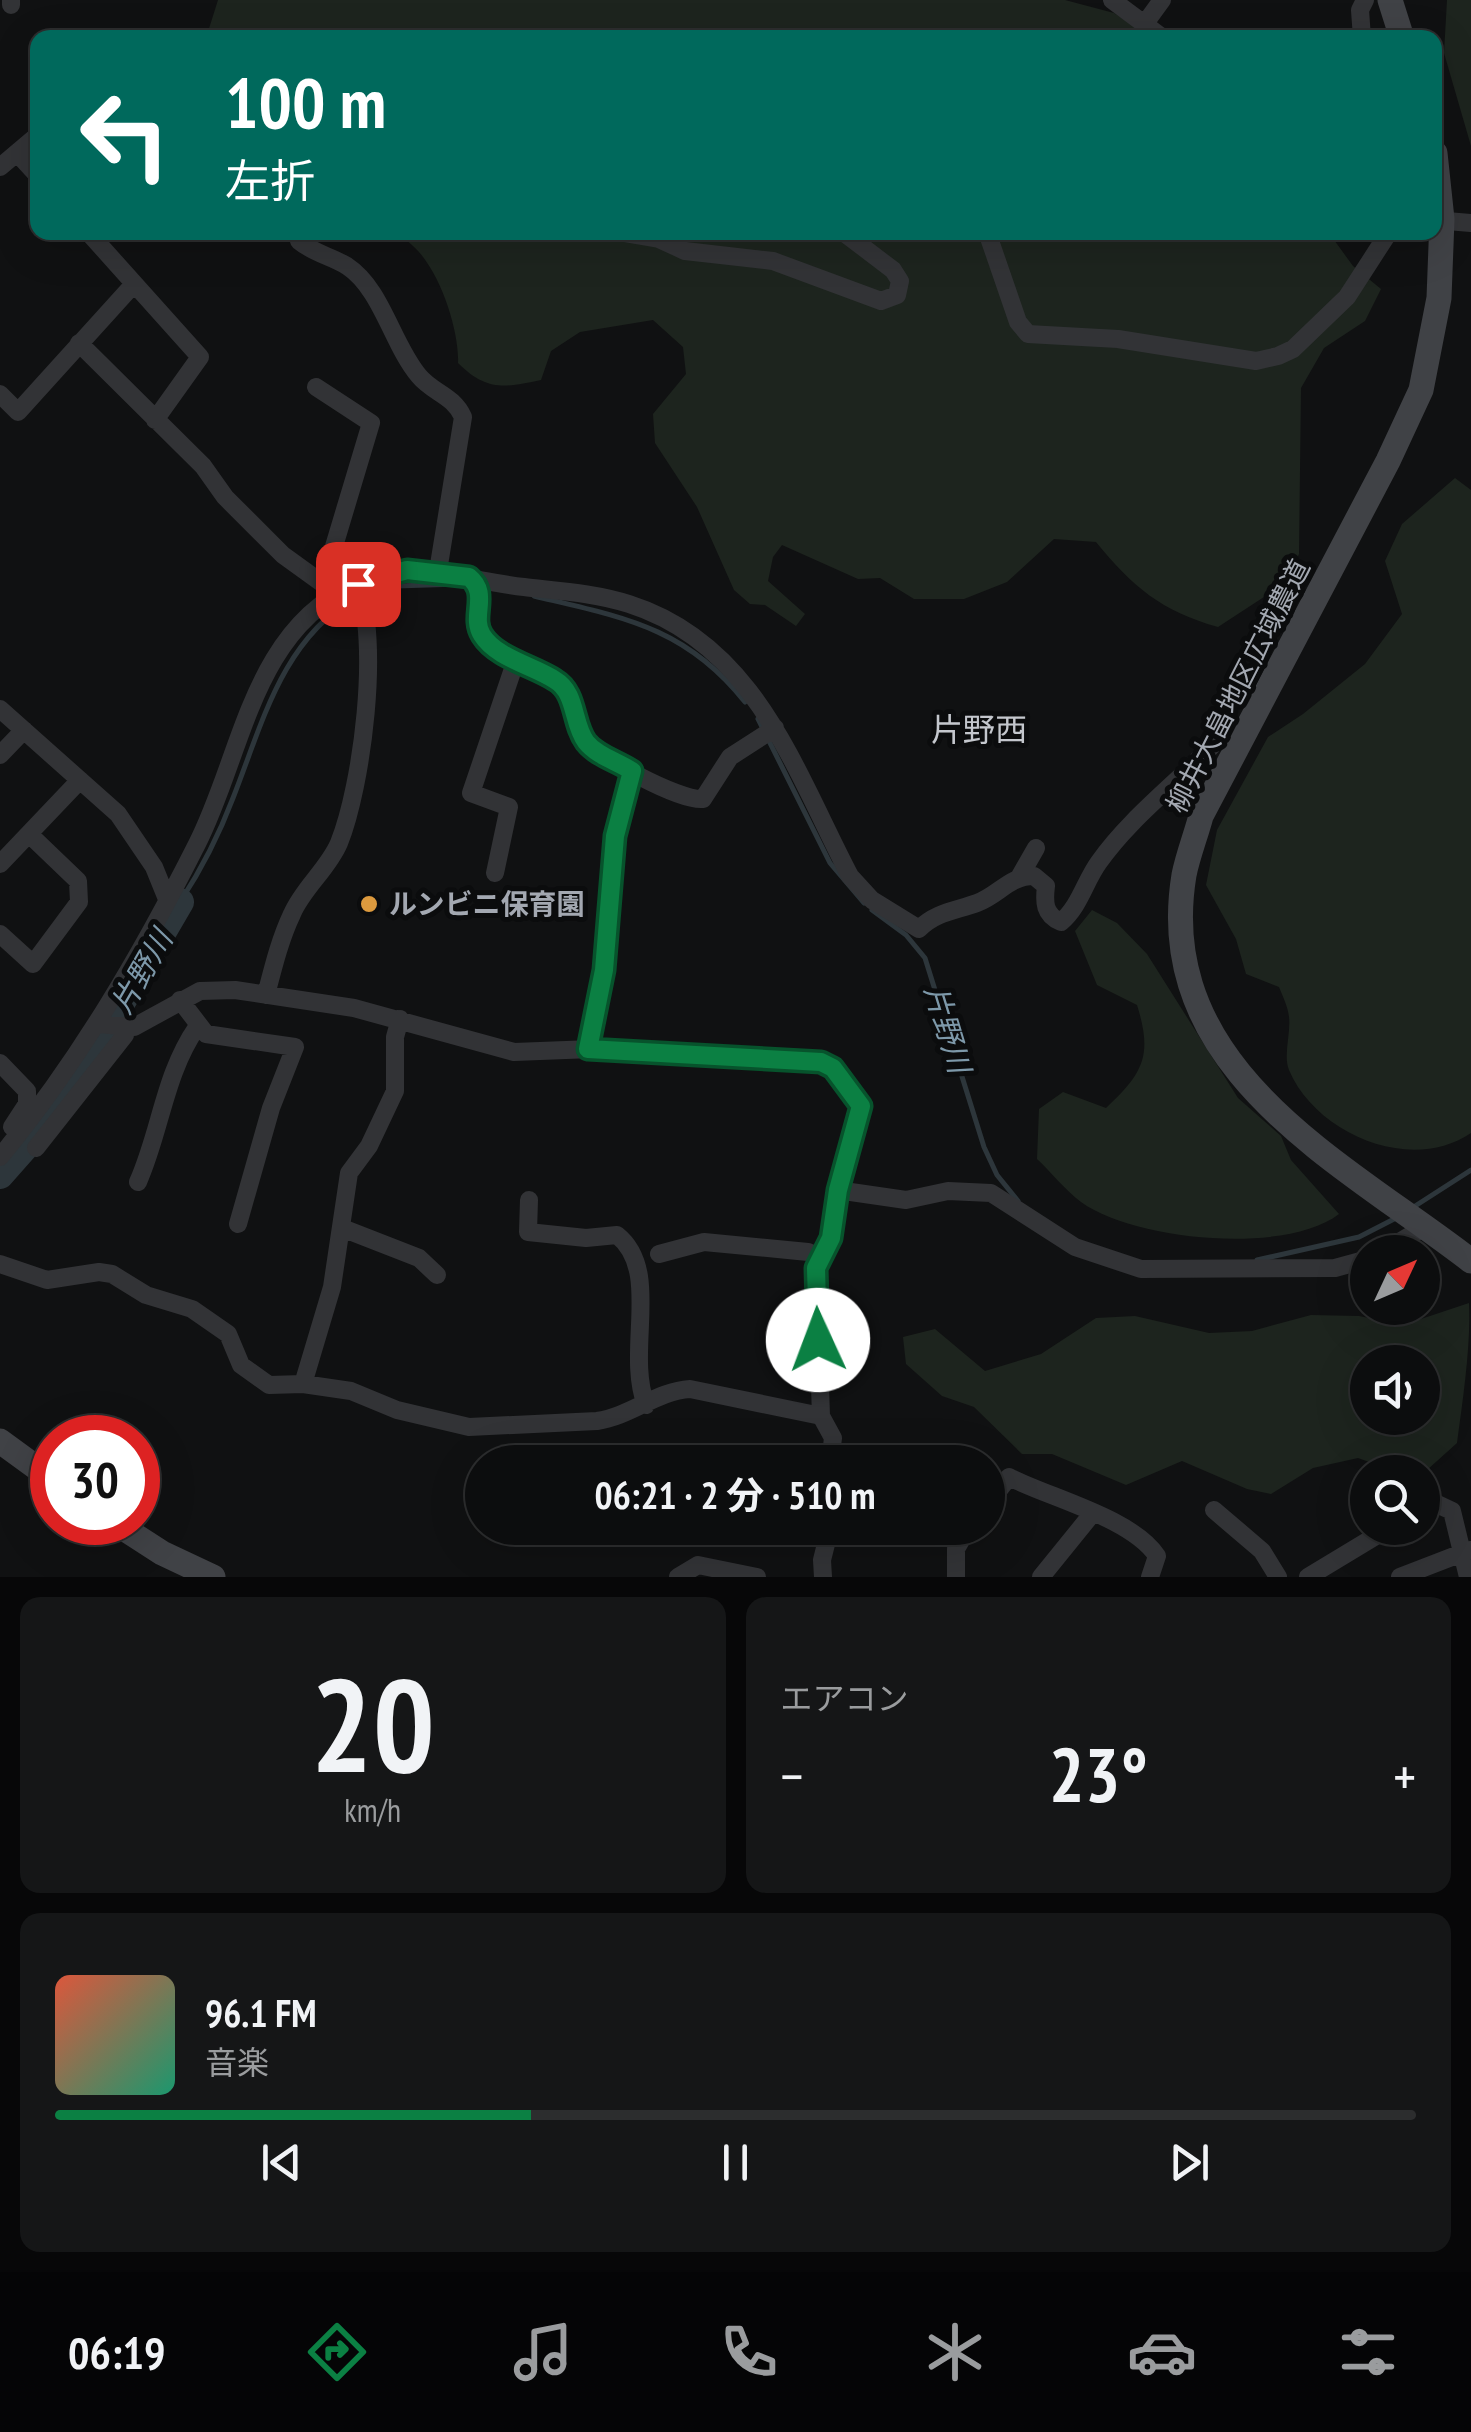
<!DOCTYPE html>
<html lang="ja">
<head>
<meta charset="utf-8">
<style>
	:root { --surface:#0c0d0e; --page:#151617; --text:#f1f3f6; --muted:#9a9c9e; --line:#2c2d2e; --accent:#0b8043 }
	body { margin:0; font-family:"PT Sans Narrow","Noto Sans JP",sans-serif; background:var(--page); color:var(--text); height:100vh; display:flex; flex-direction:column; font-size:38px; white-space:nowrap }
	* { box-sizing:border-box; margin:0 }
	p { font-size:32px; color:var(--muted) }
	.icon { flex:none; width:55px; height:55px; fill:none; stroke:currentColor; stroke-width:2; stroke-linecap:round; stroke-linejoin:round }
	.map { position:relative; height:1577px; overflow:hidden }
	.side { display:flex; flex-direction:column; gap:20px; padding:20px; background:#070708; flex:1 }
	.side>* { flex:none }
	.hud { position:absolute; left:30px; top:30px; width:1412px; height:210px; border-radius:20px; box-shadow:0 10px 40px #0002,0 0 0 2px var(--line); background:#00695c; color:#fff; overflow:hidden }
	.needle { width:65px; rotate:46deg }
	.controls { position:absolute; left:1350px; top:1235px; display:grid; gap:20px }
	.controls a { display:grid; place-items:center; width:90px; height:90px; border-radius:50%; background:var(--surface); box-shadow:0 10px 40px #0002,0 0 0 2px var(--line); font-size:50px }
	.speed { position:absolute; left:30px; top:1415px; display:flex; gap:20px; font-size:50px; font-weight:700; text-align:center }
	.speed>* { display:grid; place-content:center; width:130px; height:130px; border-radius:50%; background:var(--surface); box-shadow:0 10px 40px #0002,0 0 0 2px var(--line); line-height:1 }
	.speed .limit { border:15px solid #d22; background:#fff; color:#111 }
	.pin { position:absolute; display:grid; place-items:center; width:85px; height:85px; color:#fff; margin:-42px; border-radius:20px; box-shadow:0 5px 15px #0006 }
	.me { position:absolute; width:110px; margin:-55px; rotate:358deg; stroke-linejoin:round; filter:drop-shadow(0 0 8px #0008) }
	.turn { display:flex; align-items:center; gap:35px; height:210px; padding:0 30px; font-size:45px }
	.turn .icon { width:130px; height:130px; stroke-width:2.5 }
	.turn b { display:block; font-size:70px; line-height:85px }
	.big { font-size:75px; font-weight:700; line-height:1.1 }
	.side .widget { flex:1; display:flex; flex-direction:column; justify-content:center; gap:15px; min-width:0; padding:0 35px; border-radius:20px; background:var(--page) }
	.side .dial { align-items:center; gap:0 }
	.dial b { font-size:130px; line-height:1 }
	.song { display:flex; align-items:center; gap:30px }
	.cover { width:120px; height:120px; border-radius:15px; background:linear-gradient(135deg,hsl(10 70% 55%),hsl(160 70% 35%)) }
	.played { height:10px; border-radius:5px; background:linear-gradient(90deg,var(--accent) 35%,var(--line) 35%) }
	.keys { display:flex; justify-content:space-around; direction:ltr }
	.heat { display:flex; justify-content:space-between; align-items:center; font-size:55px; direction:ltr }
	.side .tiles { flex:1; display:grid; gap:20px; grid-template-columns:1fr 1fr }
	.widget:last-child { grid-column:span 2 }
	.trip { position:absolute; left:465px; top:1445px; width:540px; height:100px; border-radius:50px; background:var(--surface); box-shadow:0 10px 40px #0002,0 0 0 2px var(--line); font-weight:700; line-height:100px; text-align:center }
	.tabs { display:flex; height:160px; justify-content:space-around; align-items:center; background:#050506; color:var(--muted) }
	.tabs .icon { width:70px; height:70px }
	.tabs .active { color:var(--accent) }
	.tabs b { font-size:45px; color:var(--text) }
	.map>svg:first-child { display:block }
	.green { fill:#1d241e; fill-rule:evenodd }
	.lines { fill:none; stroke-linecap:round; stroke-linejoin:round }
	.stream { stroke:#2d363b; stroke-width:5 }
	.river { stroke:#2d363b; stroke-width:28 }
	.street { stroke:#323336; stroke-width:18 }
	.secondary { stroke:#404246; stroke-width:25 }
	.route-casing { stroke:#07532c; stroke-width:25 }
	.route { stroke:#0b8043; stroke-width:18 }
	.poi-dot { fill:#dc9a3e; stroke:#0b0c0d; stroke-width:4 }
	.labels { text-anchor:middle; stroke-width:10; stroke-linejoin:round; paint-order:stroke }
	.street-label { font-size:28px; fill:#a3a8b1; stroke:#0b0c0d }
	.poi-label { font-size:28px; font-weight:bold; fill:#a3a8b1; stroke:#0b0c0d; text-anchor:start }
	.water-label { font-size:30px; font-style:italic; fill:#7d98a9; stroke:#0b0c0d }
	.quarter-label { font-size:32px; fill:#c4c7cd; stroke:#0b0c0d }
</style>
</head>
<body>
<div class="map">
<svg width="1471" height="1577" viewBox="0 0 1471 1577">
	<rect width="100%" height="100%" fill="#101112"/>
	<!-- green -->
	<path class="green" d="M218,0H1065L1114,13L1153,37L206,38Z
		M1447,0H1471V146L1444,53Z
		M345,233H1329L1353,266L1381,289L1365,321L1324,348L1301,388L1299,554L1287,582L1218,627C1161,611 1133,587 1096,542L1054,539L1007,582L964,599H914L880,578L858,579L782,545L773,557L768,581L805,614L796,626L765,605L750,604L734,590L697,507L655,443L653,414L686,374L683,347L653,320L580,332L551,351L541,380C504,388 486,391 458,363C460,327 432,241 391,234C375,232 359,239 345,233Z
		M1455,478L1471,490V1133C1411,1174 1316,1134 1289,1070C1283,1056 1291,1033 1289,1017C1288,1007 1283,997 1279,987L1246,974L1236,939L1206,885L1217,830L1268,737L1303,714L1365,664L1402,614L1385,561L1402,524Z
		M1092,910L1117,923L1147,954L1238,1098L1281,1136L1291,1160L1339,1214C1286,1255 1135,1241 1081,1202C1065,1190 1051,1172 1037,1159L1039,1109L1063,1092L1106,1108C1143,1073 1153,1056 1137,1005L1097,985L1075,931Z
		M1469,1303C1471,1345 1463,1399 1457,1443L1427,1470L1397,1472L1358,1458L1313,1468L1271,1494L1247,1489L1182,1461L1126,1485L1052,1454H1022L974,1407L942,1396L906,1364L903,1337L935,1329L985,1371L1041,1354L1096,1318L1135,1316L1209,1333L1252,1331L1311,1315L1359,1316L1403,1325ZM1422,1362V1418H1368V1362Z"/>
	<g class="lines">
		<!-- stream -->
		<path class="stream" d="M365,593L396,586L459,584
			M534,596C622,617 686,627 745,702
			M758,719L830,863L864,903
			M180,902C201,870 219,835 233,798C263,722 281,642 355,597
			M872,910L906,935L925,958L984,1147L997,1175L1018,1201
			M1412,1208L1471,1170
			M1257,1260L1359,1237L1398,1217"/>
		<!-- river -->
		<path class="river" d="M0,1175L61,1106L180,902"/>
		<!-- street -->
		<path class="street" d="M1112,0L1163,38
			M11,5V0
			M1146,22L1162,0
			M1362,38L1360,10L1365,0
			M17,153L38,176
			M0,167L38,135
			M1435,220L1471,223
			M88,232L200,357L155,420
			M305,232L299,241C315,254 331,256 347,266C382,289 392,344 419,376C433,393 453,395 463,417L438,571
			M618,232L659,239L685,251L773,261L881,301L897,295L900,281L893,270L843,232
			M987,232L1018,322L1028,334L1118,339L1256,361L1278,356L1293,349L1347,297L1389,232
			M79,343L203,466L225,497L283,555L337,594
			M316,387L371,423L332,553L337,594
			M0,394L18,412L133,285
			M469,577C490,594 471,614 482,634C496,660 537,665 559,682C575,695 572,720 583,737C596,757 680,801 703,799L730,757L775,728
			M0,709L118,814L154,867L167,899
			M0,755L24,730
			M0,864L80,780
			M495,873L509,807L471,793L516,660
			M1020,876L1036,848
			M0,934L33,964L79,902L78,881L29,834
			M266,995C273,968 280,939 292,914C303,888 328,869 339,843C362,786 381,640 357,583
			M180,1000L206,1034L295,1047L271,1108L238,1224
			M588,1049L604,970L615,836L632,771
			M0,1063L27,1091V1104L12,1127
			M36,1148L125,1035L124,1029
			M0,1157C79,1061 141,955 197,844C242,756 252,631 354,585C412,559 464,580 524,587C559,591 595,593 629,604C755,644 794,769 850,876L872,900L919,929C936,912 955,911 977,903C999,895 1009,876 1034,876L1046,886C1044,902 1044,915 1061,922C1080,906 1085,881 1099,862C1133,814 1183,779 1221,736L1242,737
			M138,1182C161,1130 164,1075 197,1027
			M837,1190L906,1200L948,1191L991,1193L1075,1247L1141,1269L1335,1268L1368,1259
			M529,1200L528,1232L586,1238L617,1235C662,1271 625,1350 646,1405
			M342,1228L419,1258L437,1275
			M1383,1252L1426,1226
			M659,1254L704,1242L808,1252L819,1257
			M0,1264L47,1280L99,1272L112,1274L146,1295L192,1309L228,1334L241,1365L269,1385L303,1384L351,1391L397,1410L469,1427L597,1421C631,1416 657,1391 690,1389L821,1416L816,1268L831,1238L837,1190L861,1114V1106L833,1068L821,1062L592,1049L514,1052L354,1008L235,990L200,991L134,1027L98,1024
			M303,1384L332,1287L349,1173L369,1146L395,1091V1037L400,1019
			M821,1416L833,1438L830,1462
			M988,1504L1009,1477C1050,1498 1132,1518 1157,1556L1150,1577
			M1422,1507L1435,1503L1452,1511L1468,1577
			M1214,1510L1262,1551L1278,1577
			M678,1577L698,1565L757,1577
			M823,1577L822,1560L830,1528
			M956,1577V1549L968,1528
			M1041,1577L1092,1514
			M1308,1577L1389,1528
			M1400,1577L1470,1550"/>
		<!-- secondary -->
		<path class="secondary" d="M1390,0L1402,38
			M1435,153L1442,219L1439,298L1421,390L1388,461L1201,816C1196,835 1188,855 1184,875C1152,1070 1343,1162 1471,1261
			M0,1441L52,1479
			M114,1522L162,1553L213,1577"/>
	</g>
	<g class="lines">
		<!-- route casing -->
		<g class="route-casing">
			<path id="route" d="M358,584L407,570L469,577C490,594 470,616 482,635C496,658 534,666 555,680C577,693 572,723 586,742C597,756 617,761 632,771L615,836L604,970L588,1049L821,1062L833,1068L861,1106L838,1190L831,1238L816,1268L818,1340"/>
		</g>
		<!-- route -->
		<use href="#route" class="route"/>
	</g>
	<!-- markers -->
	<circle class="poi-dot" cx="369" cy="904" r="10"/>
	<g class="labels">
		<!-- street labels -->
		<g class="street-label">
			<text transform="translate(1238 686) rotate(-63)" y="10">柳井大畠地区広域農道</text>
		</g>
		<!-- poi labels -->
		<g class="poi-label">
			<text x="389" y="914">ルンビニ保育園</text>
		</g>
		<!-- water labels -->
		<g class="water-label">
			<text transform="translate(142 972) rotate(-60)" y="10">片野川</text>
			<text transform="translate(947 1029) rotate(73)" y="10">片野川</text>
		</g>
		<!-- quarter labels -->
		<g class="quarter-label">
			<text x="979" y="741">片野西</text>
		</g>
	</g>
</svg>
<div class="controls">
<a><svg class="needle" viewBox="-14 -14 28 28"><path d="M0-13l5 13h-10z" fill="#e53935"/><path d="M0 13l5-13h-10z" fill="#9a9c9e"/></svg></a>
<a><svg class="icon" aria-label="sound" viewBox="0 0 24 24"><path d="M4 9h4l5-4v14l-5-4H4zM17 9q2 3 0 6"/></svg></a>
<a><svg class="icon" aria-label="search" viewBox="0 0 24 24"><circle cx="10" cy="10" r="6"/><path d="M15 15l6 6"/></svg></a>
</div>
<div class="speed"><div class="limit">30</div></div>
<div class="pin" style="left:358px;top:584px;background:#d93025"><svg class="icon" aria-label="arrive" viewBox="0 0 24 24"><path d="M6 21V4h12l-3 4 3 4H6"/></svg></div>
<svg class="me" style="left:818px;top:1340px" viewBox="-20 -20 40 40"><circle r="19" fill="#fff"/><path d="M0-13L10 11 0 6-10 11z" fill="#0b8043"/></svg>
<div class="trip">06:21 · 2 分 · 510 m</div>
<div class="hud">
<div class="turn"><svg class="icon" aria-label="left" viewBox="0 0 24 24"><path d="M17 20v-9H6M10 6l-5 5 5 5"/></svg><div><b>100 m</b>左折</div></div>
</div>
</div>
<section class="side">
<div class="tiles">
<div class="widget dial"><b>20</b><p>km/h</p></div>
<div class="widget"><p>エアコン</p>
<div class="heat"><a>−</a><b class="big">23°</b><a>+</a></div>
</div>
<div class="widget">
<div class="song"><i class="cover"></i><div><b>96.1 FM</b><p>音楽</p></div></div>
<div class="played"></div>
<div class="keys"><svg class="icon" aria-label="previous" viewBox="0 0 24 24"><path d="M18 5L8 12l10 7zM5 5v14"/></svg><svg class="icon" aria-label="pause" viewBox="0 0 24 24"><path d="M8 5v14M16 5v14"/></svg><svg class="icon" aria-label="next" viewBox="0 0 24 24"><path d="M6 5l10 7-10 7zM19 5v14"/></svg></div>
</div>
</div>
</section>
<nav class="tabs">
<b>06:19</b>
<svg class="icon active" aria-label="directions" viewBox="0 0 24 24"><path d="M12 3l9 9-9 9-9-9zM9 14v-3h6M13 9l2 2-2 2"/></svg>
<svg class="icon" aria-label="music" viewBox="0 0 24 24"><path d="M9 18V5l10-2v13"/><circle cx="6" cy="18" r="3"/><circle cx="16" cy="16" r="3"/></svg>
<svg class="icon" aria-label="phone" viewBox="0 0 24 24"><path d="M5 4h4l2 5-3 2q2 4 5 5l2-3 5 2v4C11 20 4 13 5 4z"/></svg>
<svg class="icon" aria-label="climate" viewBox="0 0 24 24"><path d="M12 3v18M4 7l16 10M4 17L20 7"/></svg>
<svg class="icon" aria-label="car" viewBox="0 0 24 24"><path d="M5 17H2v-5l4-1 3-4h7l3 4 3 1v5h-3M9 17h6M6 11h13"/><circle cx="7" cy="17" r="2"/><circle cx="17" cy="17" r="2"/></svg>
<svg class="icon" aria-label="filters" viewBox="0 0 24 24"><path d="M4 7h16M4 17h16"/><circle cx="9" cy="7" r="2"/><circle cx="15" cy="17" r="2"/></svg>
</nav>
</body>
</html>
